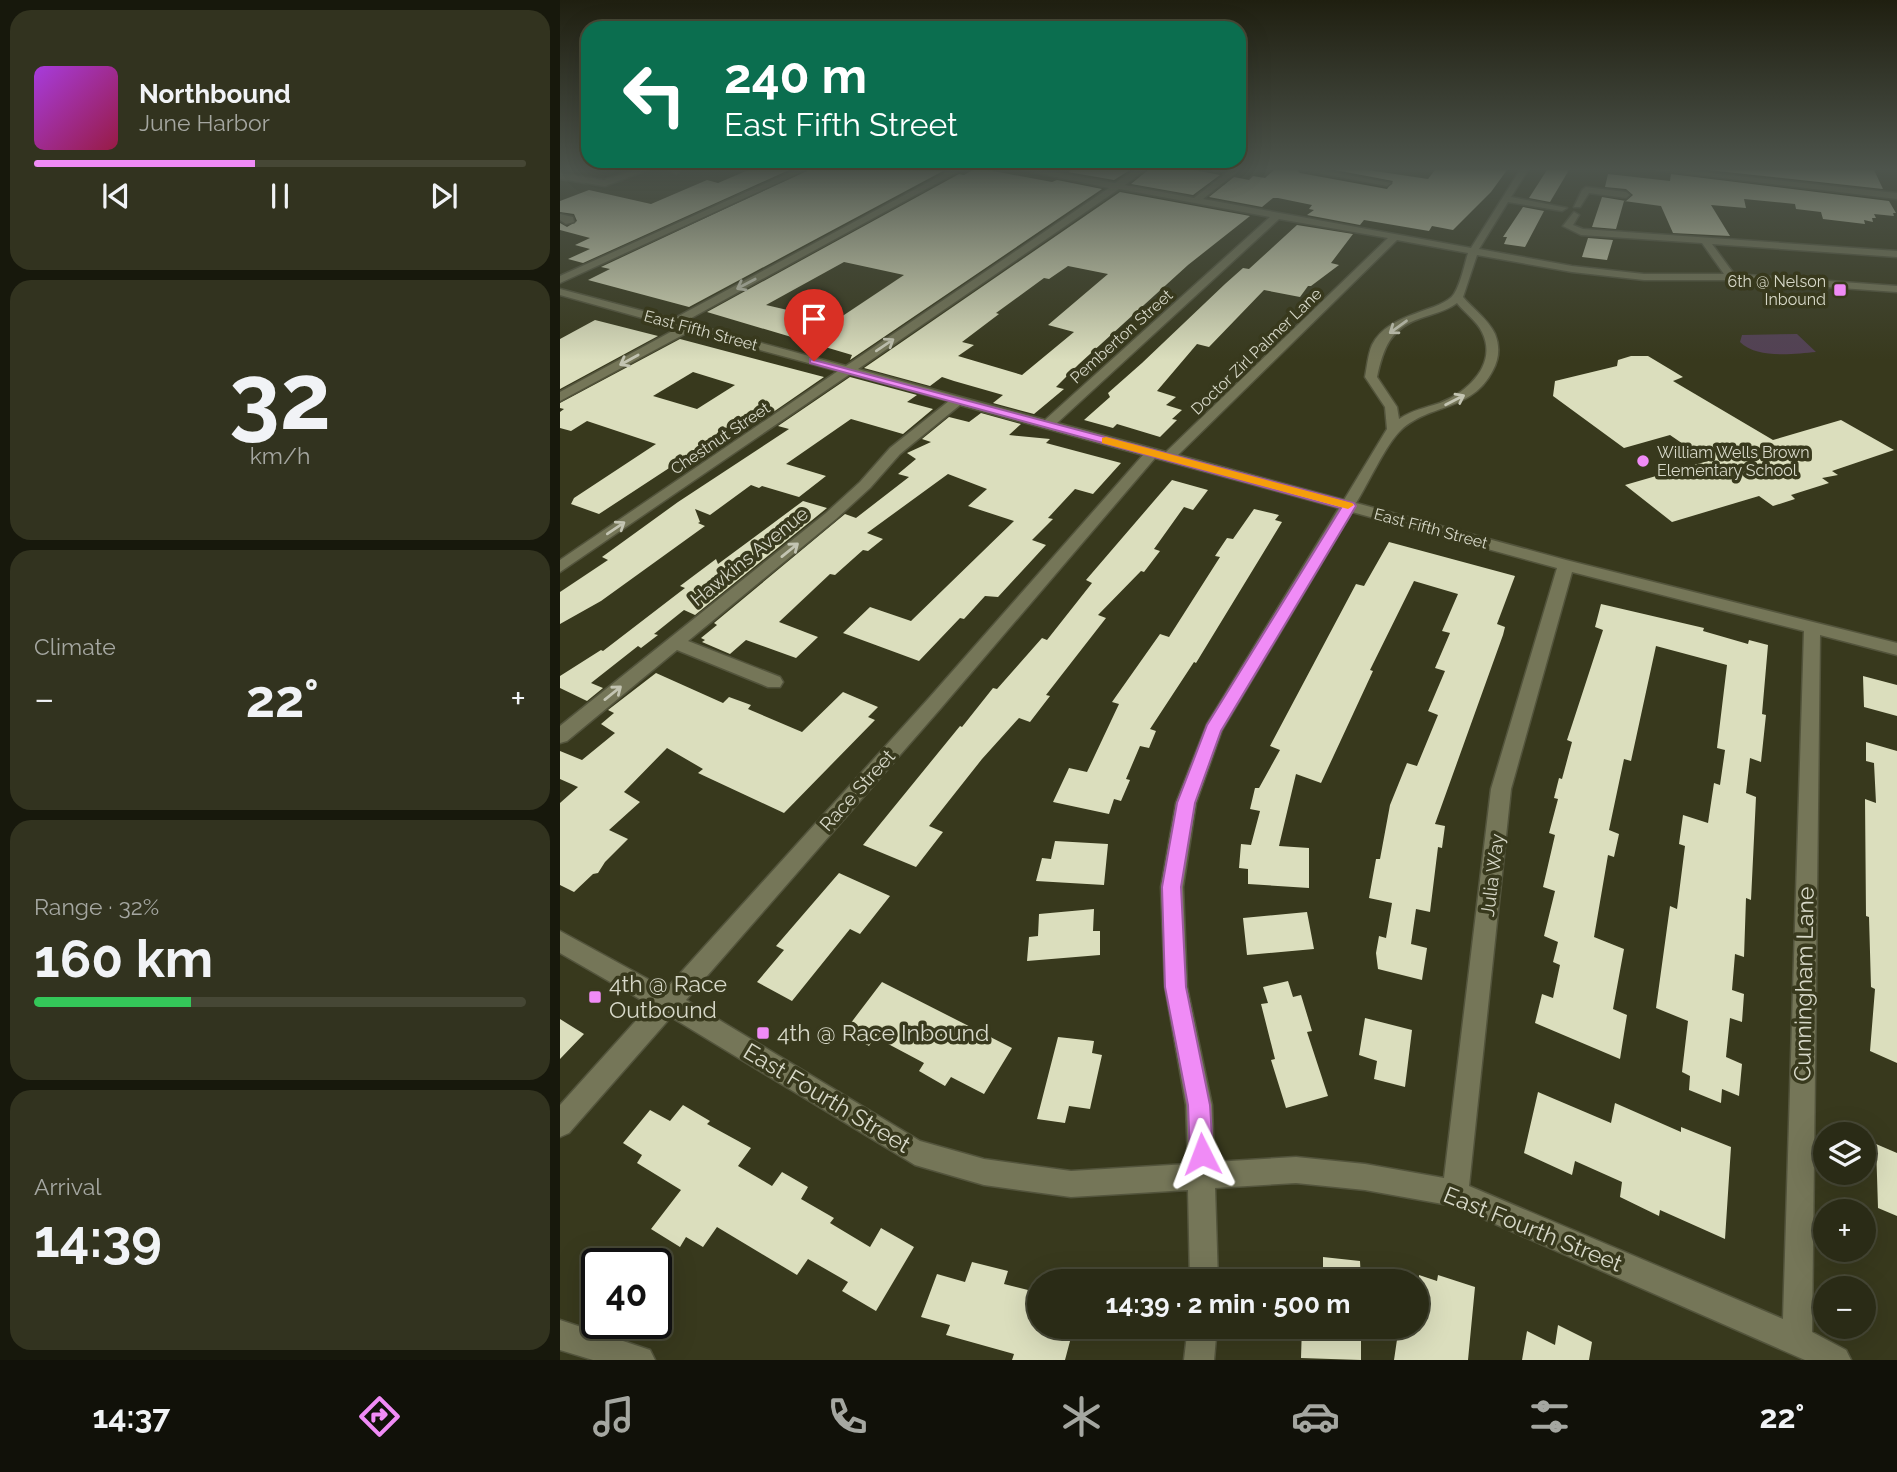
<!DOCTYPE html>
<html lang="en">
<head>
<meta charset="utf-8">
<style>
	:root { --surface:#2a2b16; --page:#32331f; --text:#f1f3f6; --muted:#a5a7a1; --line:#464735; --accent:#f08bf6 }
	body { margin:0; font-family:Raleway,sans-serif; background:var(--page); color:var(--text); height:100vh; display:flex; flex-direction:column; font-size:26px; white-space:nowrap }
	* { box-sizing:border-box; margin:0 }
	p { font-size:23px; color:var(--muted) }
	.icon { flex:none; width:38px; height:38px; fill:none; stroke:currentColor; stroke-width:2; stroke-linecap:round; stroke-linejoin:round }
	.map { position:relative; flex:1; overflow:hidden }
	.side { display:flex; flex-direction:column; gap:10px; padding:10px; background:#17180c; width:560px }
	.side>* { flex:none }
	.hud { position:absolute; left:21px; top:21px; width:665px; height:147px; border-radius:21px; box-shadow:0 7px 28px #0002,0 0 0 2px var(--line); background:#0b6e4f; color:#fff; overflow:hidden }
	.tools { position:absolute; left:1253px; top:1122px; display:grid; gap:14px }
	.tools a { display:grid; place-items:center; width:63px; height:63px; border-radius:50%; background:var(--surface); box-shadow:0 7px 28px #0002,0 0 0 2px var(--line); font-size:35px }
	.speed { position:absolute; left:21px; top:1248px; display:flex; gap:14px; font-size:35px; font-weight:700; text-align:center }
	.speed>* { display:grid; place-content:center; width:91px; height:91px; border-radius:50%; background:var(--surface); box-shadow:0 7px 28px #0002,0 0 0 2px var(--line); line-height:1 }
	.speed .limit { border:4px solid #111; border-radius:10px; background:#fff; color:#111 }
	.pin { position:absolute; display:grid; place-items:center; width:60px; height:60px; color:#fff; margin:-72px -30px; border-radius:50% 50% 50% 0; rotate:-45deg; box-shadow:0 0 7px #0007 }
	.pin .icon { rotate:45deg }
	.me { position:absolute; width:77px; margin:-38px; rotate:357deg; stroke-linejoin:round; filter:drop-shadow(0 0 5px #0008) }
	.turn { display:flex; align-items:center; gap:24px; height:147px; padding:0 28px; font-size:32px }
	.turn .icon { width:91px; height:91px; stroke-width:2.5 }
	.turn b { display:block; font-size:49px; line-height:60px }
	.big { font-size:52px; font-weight:700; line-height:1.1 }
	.side .widget { flex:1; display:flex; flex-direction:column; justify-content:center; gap:10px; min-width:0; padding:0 24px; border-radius:21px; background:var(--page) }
	.side .dial { align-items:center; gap:0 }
	.dial b { font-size:91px; line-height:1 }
	.song { display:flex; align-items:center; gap:21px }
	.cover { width:84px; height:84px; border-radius:10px; background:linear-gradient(135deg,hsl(280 70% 55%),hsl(340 70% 35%)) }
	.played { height:7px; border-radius:4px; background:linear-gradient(90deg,var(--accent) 45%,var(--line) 45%) }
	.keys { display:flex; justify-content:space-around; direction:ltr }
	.heat { display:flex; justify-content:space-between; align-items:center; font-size:38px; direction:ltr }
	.charge { height:10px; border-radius:5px; background:linear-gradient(90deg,#34c759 32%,var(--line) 0) }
	.trip { position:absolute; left:467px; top:1269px; width:402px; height:70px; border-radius:35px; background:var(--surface); box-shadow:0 7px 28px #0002,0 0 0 2px var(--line); font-weight:700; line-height:70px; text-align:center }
	.tab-bar { display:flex; height:112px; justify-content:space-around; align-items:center; background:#111109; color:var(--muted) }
	.tab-bar .icon { width:49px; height:49px }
	.tab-bar .active { color:var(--accent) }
	.tab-bar b { font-size:32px; color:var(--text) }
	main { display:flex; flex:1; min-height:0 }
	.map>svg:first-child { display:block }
	.green { fill:#534154 }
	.building { fill:#dbdebd; fill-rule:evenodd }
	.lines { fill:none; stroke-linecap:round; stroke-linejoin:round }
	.minor-casing { stroke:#53543c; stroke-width:3 }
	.minor { fill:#757658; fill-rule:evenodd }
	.oneway { stroke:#c3c4b2 }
	.route { fill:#f08bf6; stroke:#9c5aa0; stroke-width:2 }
	.slow { fill:#f59e0b }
	.poi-dot { fill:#f08bf6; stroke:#38391d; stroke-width:2.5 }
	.labels { text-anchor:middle; stroke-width:7; stroke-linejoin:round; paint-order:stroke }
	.far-poi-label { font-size:16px; fill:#d7d8c8; stroke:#38391d; text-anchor:end }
	.far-street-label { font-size:16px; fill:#d7d8c8; stroke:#38391d }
	.street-label { font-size:19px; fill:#d7d8c8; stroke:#38391d }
	.near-poi-label { font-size:23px; fill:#d7d8c8; stroke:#38391d; text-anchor:start }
	.near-street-label { font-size:23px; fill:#d7d8c8; stroke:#38391d }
</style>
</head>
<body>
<main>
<section class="side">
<div class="widget">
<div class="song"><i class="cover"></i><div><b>Northbound</b><p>June Harbor</p></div></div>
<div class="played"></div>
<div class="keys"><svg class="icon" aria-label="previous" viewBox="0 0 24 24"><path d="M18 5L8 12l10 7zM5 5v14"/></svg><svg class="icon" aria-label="pause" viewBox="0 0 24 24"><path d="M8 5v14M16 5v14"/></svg><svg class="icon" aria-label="next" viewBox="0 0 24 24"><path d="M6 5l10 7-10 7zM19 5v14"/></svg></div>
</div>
<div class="widget dial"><b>32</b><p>km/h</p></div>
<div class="widget"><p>Climate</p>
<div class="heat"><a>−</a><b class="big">22°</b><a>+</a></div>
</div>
<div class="widget"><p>Range · 32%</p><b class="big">160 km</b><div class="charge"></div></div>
<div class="widget"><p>Arrival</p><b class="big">14:39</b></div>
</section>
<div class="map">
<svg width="1337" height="1360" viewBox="0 0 1337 1360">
	<rect width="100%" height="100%" fill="#38391d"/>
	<!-- green -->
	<path class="green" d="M1237,334L1256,352C1234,354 1197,359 1180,342L1182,335Z"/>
	<!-- building -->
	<path class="building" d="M198,170H229L23,263L8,259L30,249L15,245L30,238L0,230V223L7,227L17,221L14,214L0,212V201L29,190L91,204L147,180L158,183L186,171Z
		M248,170L383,171L129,307L28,280L50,269L41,267Z
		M413,170H428L492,182L497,180L542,189L290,360L292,355L147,312L399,174L404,175ZM284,262L344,275L275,321L206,305Z
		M512,170H570L554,180L508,172Z
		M588,170H634L660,175L633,195L571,184Z
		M714,170H737L740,173L827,189L833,181L775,170H808L868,179L875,170H947L931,192L893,230L872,226L869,231L804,220L800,225L747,215L754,210L749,209L752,205L718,198H713L702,207L649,197L674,177L689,180L693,176L705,178Z
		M987,170H1009L990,202L969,198Z
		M1148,170H1314L1323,189Z
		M1048,174L1110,181L1111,174L1329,201L1336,213H1333L1334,216L1314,214L1316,218H1312L1313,222L1304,220L1305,224L1263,219L1261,212L1236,209L1235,204L1184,199L1186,208L1151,205L1170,236L1113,233L1101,206L1064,201L1056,229L1032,227L1042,197L1066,201L1073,195L1066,189L1045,187Z
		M560,192L690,216L628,265L519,364L496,387L504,389L474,414L433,403L443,395L394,381L382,377L370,386L304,368ZM508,266L548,274L488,325L514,332L462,375L398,356L414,345L402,342L439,314L436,313L484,278L489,279Z
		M963,207L984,211L965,247L944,244L947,237H943Z
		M737,225L793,234L771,263L779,265L751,286H748L740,297L704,290L649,347L637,344L597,391L616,397L606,405L622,410L612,419L617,420L600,437L557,424L553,428L524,420L550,397L548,393L582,363L665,284L683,268L689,269Z
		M1028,238L1053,240L1047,260L1022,257Z
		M35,320L98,336L0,389V339Z
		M120,339L264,377L200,421L187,417L39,514L11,504L14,498L96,444L27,421L11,431L0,428V412L4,409L0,408V403ZM133,372L175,385L137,409L93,396Z
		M1071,356H1088L1123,377L1113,381L1213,440L1281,420L1334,450L1272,471L1278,475L1262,478L1269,483L1231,495L1235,499L1213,506L1199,496L1112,522L1065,485L1148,461L1110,435L1064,448L993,396L995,381L1057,366L1058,360Z
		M290,377L357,395L347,402L373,409L343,434L291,419L226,464L266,476L239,497L202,486L199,488L191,485L150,515L135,509L140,522L138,523L145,526L41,601L0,624V592L48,560L42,557L118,502L229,429L218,426Z
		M421,413L461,424L449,435L490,439L486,443L561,463L533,494L515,489L488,518L493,519L472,540L486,545L438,597L425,596L404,619L400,618L359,661L283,633L310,607L351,621L454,521L408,506L427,489L388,474L307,533L323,539L308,551L303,550L275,575L270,574L219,622L258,637L236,658L186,640L170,654L142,642L145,640L141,638L157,625L154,623L285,514L296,518L349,477L338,474L356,459L347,453L371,442L362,439L389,417L409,422Z
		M612,480L648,490L633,510L624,507L594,549L600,551L584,572L581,571L538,615L546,618L486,695L490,696L470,722L459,718L422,759L369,826L383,832L356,867L303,845L400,726L402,727L433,688L437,689L482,638L487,640L532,583L526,580Z
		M243,501L267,508L135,615L124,610L94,634L98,635L81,648L78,646L31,683L43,688L27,701L0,688V676L41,650L43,651L125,588L120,586L156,559L158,564Z
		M694,509L719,515L715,520L722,522L636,663L634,662L590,729L596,731L589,748L580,746L566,779L570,780L561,801L554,799L549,814L493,802L509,768L527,772L559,704L552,702L600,634L609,637L660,557L655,556L667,538L673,539Z
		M829,542L955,576L937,624L945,627L943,635L875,824L885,826L882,848L878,847L870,912L856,909L851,944L867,948L862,980L818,969L816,953L819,936L826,938L832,903L809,898L816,859H820L830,805L847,763L857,766L878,715L868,711L885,671L875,668L890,633L882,631L898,594L854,581L810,670L813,671L761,783L736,774L719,846L749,848V888L688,884V869L679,868L681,844L691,845L700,811L690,809L695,788H699L720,750L710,746L796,584L804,586Z
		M1041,604L1144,628L1143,631L1188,644L1189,640L1208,645L1202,714L1206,715L1201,762L1190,758L1186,793L1196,797L1191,900L1186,898L1184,957L1175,954L1172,990L1184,994L1182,1022L1170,1018L1166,1057L1182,1064L1179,1096L1162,1089L1161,1103L1129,1090L1130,1076L1122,1072L1128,1021L1096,1008L1110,906L1117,909L1125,846L1119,844L1123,815L1148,823L1154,783L1160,785L1165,750L1157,748L1167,665L1096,646L1071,761L1064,759L1049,830L1059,834L1054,857L1048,855L1034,937L1064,949L1053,1009L1067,1015L1060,1059L975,1023L982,994L993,998L1000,965L993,962L998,942L984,936L995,891L983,887L995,835L989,833L998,799L994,798L999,778L1002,779L1012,742L1007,740L1012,725L1043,630L1035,627Z
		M96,673L163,703L169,697L191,705L188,709L242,732L283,692L318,707L308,717L315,720L224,813L138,773L143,769L107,748L64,792L80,802L49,830L68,839L45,862L38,873L33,874L14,892L0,885V803L18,787L0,779V751L22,760L55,733L41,724L54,713L48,710Z
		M1303,676L1337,685V716L1304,707Z
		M1306,742L1337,751V1063L1310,1051L1315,989L1311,987L1309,917L1306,916L1305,799L1316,803L1314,763L1306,761Z
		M495,841L548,844L544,885L476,881L482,858L491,859Z
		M279,873L330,896L300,934L290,929L232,1001L197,982L224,950L216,946Z
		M534,909L533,931H540V955L467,961L469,937L478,936L479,914Z
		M747,912L754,949L687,955L683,918Z
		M728,981L733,997L741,995L752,1031L747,1032L768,1096L726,1108L711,1060L715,1059L701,1004L708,1003L703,987Z
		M322,982L452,1048L424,1094L391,1077L385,1086L359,1071L364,1063L315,1037L309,1046L284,1032Z
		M805,1018L852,1030L845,1087L814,1079L817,1061L799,1055Z
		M0,1019L24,1034L0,1059Z
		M498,1037L534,1041L532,1053L542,1055L530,1109L509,1106L505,1123L477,1119Z
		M978,1092L1051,1123L1055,1103L1121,1132V1127L1171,1147L1165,1239L1100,1210L1099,1216L1060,1197L1062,1182L1015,1161L1012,1175L964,1153Z
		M123,1105L150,1121L147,1124L191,1148L178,1166L212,1186L222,1172L248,1187L241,1199L274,1218L270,1223L310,1247L321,1228L354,1247L316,1311L282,1291L288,1282L248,1259L237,1275L157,1227L143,1247L126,1237L120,1247L91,1229L121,1190L77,1163L82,1155L63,1143L90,1110L110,1121Z
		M1316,1144L1337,1153V1216L1318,1208Z
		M763,1257L800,1261L801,1281H763Z
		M412,1262L448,1271L444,1284L480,1293V1326H514L505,1360H452L454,1354L386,1335L390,1325L361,1317L377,1274L405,1282Z
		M859,1275L877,1281L878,1275L915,1287L908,1360H834L839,1326H858Z
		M998,1325L1032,1342L1029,1360H962L967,1331L995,1345Z
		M742,1326H801V1360L741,1358Z"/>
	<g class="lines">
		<!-- minor casing -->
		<g class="minor-casing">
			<path id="minor" d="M75,170H87L45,186L0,179V173L44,180Z
				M109,170H120V171L116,174Z
				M235,170H246L0,283V276Z
				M391,170H401L124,322L286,366L549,188L463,170H481L555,183L575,170H585L565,185L634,198L670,170H679L643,199L911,248L960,170H968L951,197L1007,208L1002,211L948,202L919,249L1012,266L1084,274H1164L1142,243L1021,235L1003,226L1014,212L1019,215L1013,225L1023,229L1337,251V257L1152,244L1174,274L1337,286V292L1171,280H1084L1012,272L917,255L903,297C913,309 928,319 935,334C940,346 939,359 933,370C912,412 870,403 841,430C826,444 808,484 796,503L1006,560L1337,643V655L1260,635L1252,1332L1286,1350L1291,1360H1245L894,1206L805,1190L736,1183L655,1188L658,1281H630L628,1190L511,1197L424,1185L355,1165L111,1017L9,1133L0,1137V1105L90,1005L0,953V931L106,989L369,698L583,455L400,405L340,454L310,488L276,519L128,641L220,677L223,682L220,687H208L117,650L7,741L0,743V726L266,513L300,482L330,448L389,401L290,374L0,572V560L278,371L130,331L0,401V392L118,328L0,295V289L113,319ZM559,189L710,217L485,420L298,369ZM719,219L828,238L606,452L497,423ZM837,240L908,253C904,266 901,283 894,294C882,312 828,312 812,345C808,354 807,367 805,377L825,407L827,429L784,500L618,455ZM897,303C905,313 917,321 922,332C938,364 908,392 880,403C865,408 852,410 839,419L837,407L817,377C823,349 830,328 861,318C873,314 886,311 897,303ZM595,458L779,508L647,724L616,803L601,887L605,987L626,1105L628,1164L511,1171L424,1159L360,1141L126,1000L381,708ZM792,512L997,568L931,789L884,1178L805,1164L736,1157L654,1162L652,1105L627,987L623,887L636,803L662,730ZM1012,572L1244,631L1223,1319L909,1186L951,789Z
				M740,170H760L831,183L827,186Z
				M1096,170H1123L1337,193V199Z
				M1026,187L1066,192L1070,195L1066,198L1029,193L1020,207H1014L1022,190Z
				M0,214L13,217L14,222L6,224L0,220Z
				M0,1320L90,1350L95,1360H33L0,1350Z
				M628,1326H657L654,1360H624Z"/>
		</g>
		<!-- minor -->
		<use href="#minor" class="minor"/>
	</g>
	<!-- one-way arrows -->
	<defs><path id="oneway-shaft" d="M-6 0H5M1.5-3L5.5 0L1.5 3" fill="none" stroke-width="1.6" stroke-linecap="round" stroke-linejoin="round" transform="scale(1.75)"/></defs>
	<g class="oneway">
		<use href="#oneway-shaft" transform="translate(186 284) rotate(152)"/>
		<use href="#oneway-shaft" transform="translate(838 327) rotate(144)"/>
		<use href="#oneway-shaft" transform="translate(325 345) rotate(-34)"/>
		<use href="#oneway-shaft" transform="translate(69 360) rotate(151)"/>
		<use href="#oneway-shaft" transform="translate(895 400) rotate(-27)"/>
		<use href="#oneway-shaft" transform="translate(56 528) rotate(-34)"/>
		<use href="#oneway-shaft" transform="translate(230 550) rotate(-39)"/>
		<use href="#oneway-shaft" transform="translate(53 693) rotate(-39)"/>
	</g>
	<!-- sky -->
	<linearGradient id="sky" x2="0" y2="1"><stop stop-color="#1f1f10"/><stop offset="0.47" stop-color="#4d544c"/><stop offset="1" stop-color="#4d544c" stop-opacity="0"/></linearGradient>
	<rect width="1337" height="360" fill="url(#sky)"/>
	<!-- route -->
	<path class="route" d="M250,359L794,503L796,506L661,731L635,803L621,887L626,987L650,1105L653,1154L650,1163L642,1166L633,1163L630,1154L628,1105L605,987L602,887L617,803L647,725L781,508L250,363Z"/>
	<!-- slow -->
	<path class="slow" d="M546,437L792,503L794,505L788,509L542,443V438Z"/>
	<!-- markers -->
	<g class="poi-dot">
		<rect x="1273" y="283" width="14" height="14" rx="3.5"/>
		<circle cx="1083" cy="461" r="7"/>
		<rect x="28" y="990" width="14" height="14" rx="3.5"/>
		<rect x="196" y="1026" width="14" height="14" rx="3.5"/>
	</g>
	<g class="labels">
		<!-- far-poi labels -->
		<g class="far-poi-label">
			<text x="1266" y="287">6th @ Nelson<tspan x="1266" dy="18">Inbound</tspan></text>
			<text x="1097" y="458" text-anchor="start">William Wells Brown<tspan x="1097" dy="18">Elementary School</tspan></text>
		</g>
		<!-- far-street labels -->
		<g class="far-street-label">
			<text transform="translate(141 330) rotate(15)" y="6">East Fifth Street</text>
			<text transform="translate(561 336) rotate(-42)" y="6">Pemberton Street</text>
			<text transform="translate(696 351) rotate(-44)" y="6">Doctor Zirl Palmer Lane</text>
			<text transform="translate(160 438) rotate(-34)" y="6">Chestnut Street</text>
			<text transform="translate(871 528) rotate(15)" y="6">East Fifth Street</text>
		</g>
		<!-- street labels -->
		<g class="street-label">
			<text transform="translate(189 556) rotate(-39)" y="7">Hawkins Avenue</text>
			<text transform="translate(297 790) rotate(-48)" y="7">Race Street</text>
			<text transform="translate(932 875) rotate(-83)" y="7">Julia Way</text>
		</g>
		<!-- near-poi labels -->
		<g class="near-poi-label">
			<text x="49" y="992">4th @ Race<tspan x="49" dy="26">Outbound</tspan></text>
			<text x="217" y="1041">4th @ Race Inbound</text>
		</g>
		<!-- near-street labels -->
		<g class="near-street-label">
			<text transform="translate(1244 984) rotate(-89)" y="8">Cunningham Lane</text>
			<text transform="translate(267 1098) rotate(31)" y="8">East Fourth Street</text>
			<text transform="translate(973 1229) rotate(22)" y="8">East Fourth Street</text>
		</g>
	</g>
</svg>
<div class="tools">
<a><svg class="icon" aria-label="layers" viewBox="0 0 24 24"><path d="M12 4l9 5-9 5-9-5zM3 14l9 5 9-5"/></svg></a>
<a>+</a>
<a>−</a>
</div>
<div class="speed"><div class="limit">40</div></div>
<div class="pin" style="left:254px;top:361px;background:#d93025"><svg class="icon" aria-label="arrive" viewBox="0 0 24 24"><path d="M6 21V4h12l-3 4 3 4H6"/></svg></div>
<svg class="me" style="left:642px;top:1154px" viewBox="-20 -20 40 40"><path d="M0-17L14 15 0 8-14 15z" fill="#f08bf6" stroke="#fff" stroke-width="4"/></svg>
<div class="trip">14:39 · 2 min · 500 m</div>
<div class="hud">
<div class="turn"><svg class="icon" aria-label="left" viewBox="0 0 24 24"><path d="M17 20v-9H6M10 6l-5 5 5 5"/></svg><div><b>240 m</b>East Fifth Street</div></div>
</div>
</div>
</main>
<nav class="tab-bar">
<b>14:37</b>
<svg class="icon active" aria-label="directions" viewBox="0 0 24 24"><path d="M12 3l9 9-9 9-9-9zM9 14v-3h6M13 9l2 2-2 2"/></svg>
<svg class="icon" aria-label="music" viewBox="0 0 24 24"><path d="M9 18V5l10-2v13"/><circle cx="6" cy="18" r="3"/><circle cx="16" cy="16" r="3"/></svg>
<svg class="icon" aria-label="phone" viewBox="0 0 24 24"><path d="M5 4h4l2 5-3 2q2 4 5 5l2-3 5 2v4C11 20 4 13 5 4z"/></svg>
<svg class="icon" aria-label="climate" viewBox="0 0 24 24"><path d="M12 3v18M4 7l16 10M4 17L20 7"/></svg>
<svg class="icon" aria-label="car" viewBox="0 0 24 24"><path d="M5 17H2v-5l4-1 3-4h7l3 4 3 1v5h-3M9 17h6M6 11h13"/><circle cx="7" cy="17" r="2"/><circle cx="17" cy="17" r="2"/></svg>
<svg class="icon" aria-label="filters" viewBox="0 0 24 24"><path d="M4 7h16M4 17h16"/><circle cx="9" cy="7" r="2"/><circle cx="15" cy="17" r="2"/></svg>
<b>22°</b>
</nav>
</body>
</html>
